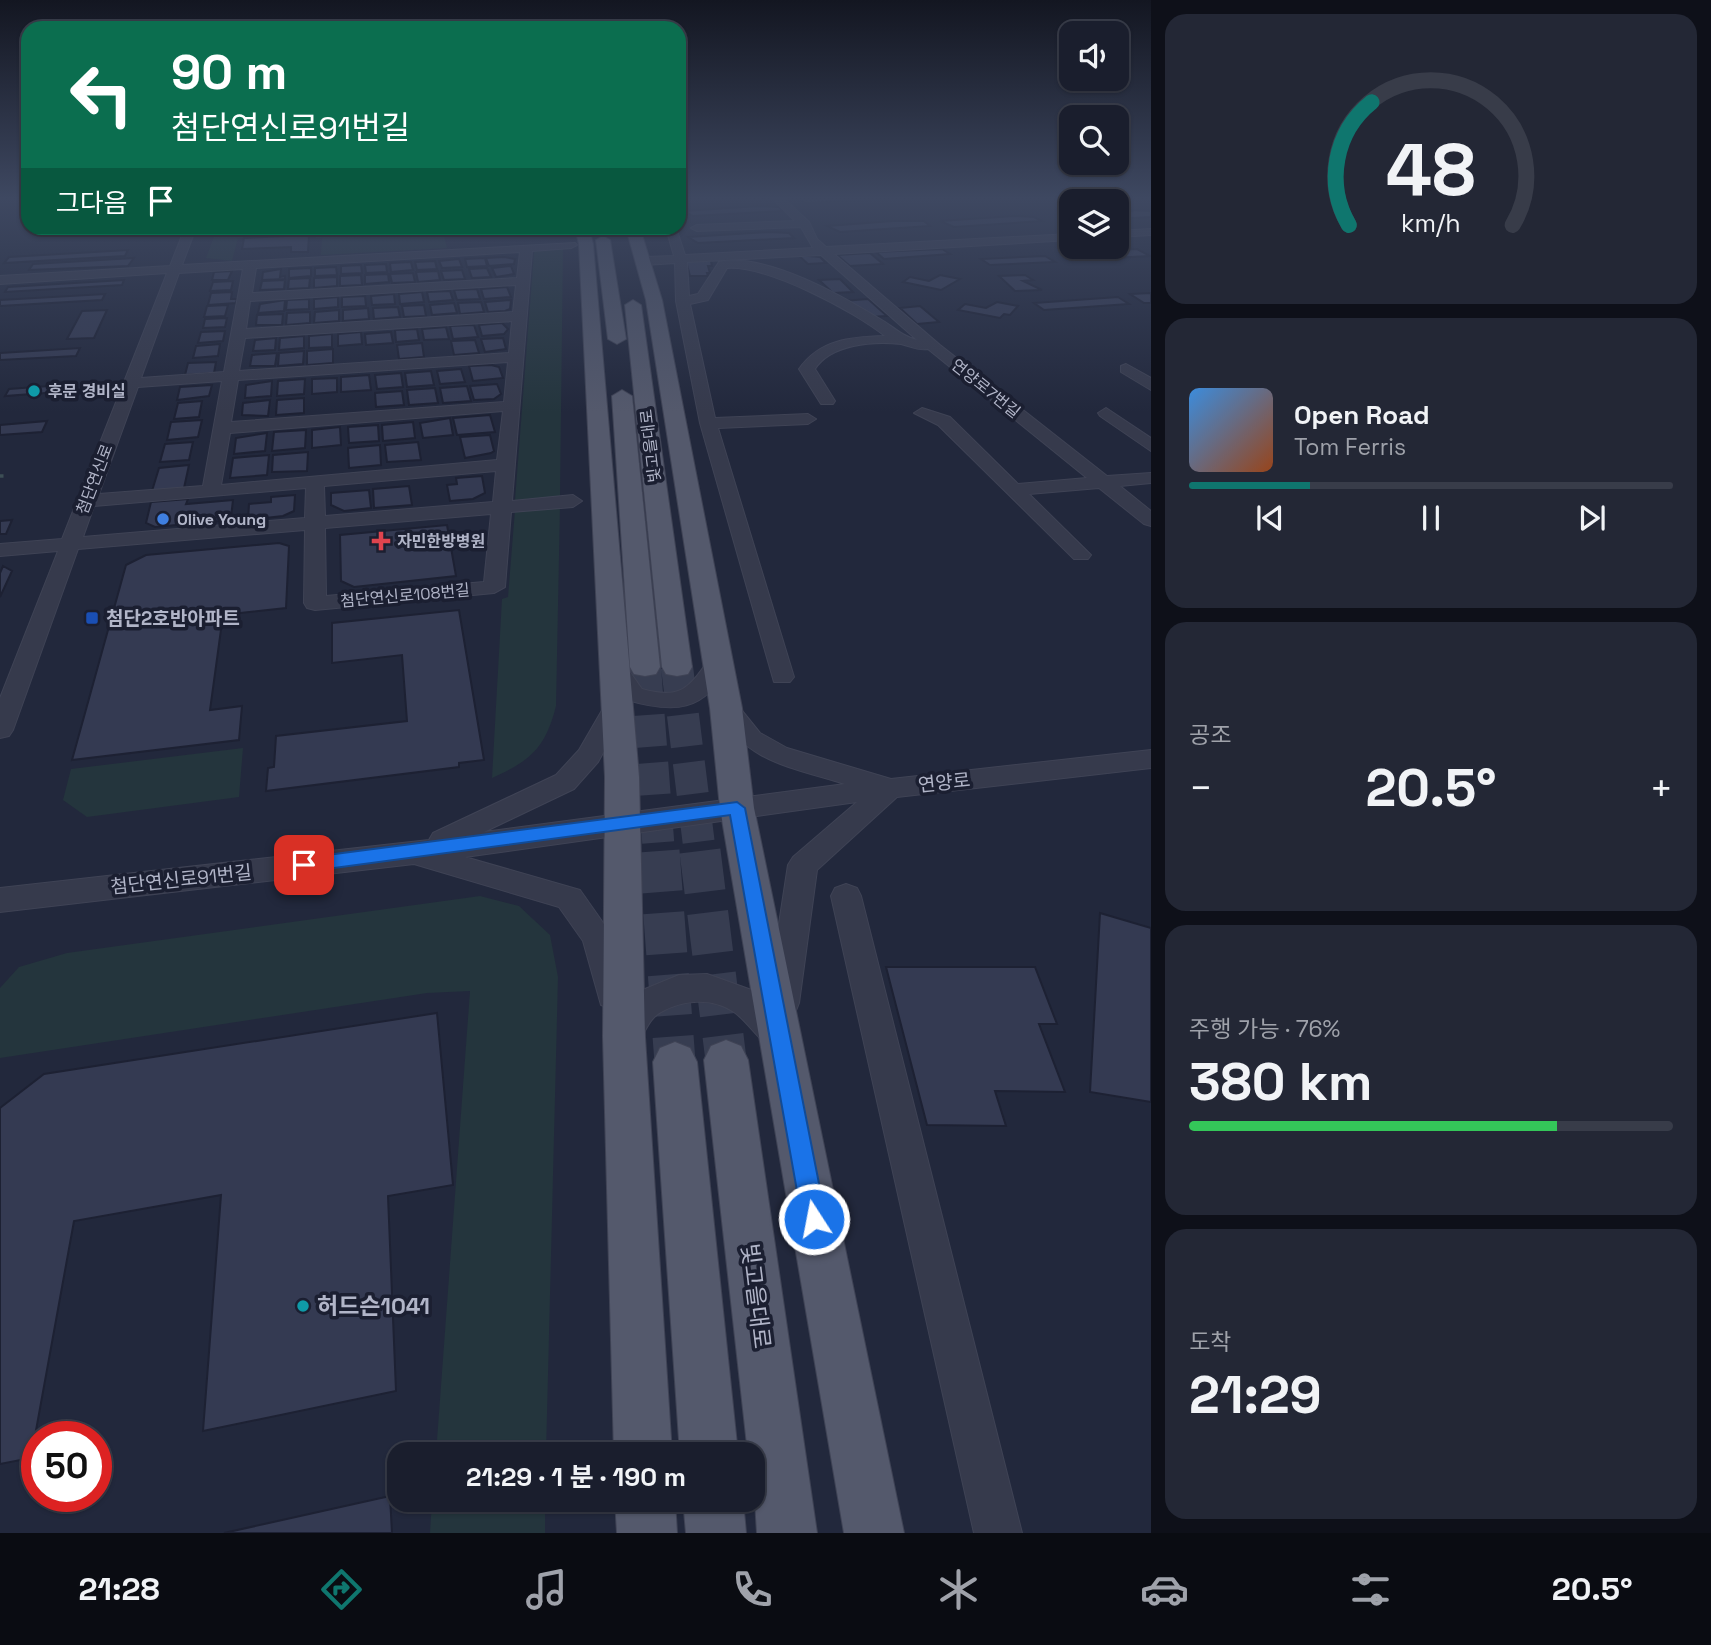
<!DOCTYPE html>
<html lang="ko">
<head>
<meta charset="utf-8">
<style>
	:root { --surface:#1a1e2d; --page:#232735; --text:#f1f3f6; --muted:#9fa2aa; --line:#383c49; --accent:#0f766e }
	body { margin:0; font-family:"Space Grotesk","Noto Sans KR",sans-serif; background:var(--page); color:var(--text); height:100vh; display:flex; flex-direction:column; font-size:26px; white-space:nowrap }
	* { box-sizing:border-box; margin:0 }
	p { font-size:23px; color:var(--muted) }
	.icon { flex:none; width:38px; height:38px; fill:none; stroke:currentColor; stroke-width:2; stroke-linecap:round; stroke-linejoin:round }
	.map { position:relative; flex:1; overflow:hidden }
	.sheet { display:flex; flex-direction:column; gap:14px; padding:14px; background:#0e1019; width:560px }
	.sheet>* { flex:none }
	.top-card { position:absolute; left:21px; top:21px; width:665px; height:214px; border-radius:21px; box-shadow:0 2px 5px #0004,0 0 0 2px var(--line); background:#0b6e4f; color:#fff; overflow:hidden }
	.tools { position:absolute; left:1059px; top:21px; display:grid; gap:14px }
	.tools a { display:grid; place-items:center; width:70px; height:70px; border-radius:14px; background:var(--surface); box-shadow:0 2px 5px #0004,0 0 0 2px var(--line); font-size:35px }
	.speed { position:absolute; left:21px; top:1421px; display:flex; gap:14px; font-size:35px; font-weight:700; text-align:center }
	.speed>* { display:grid; place-content:center; width:91px; height:91px; border-radius:50%; background:var(--surface); box-shadow:0 2px 5px #0004,0 0 0 2px var(--line); line-height:1 }
	.speed .limit { border:10px solid #d22; background:#fff; color:#111 }
	.pin { position:absolute; display:grid; place-items:center; width:60px; height:60px; color:#fff; margin:-30px; border-radius:14px; box-shadow:0 4px 10px #0006 }
	.me { position:absolute; width:77px; margin:-38px; rotate:349deg; stroke-linejoin:round; filter:drop-shadow(0 0 5px #0008) }
	.turn { display:flex; align-items:center; gap:24px; height:147px; padding:0 35px; font-size:32px }
	.turn .icon { width:91px; height:91px; stroke-width:2.5 }
	.turn b { display:block; font-size:49px; line-height:60px }
	.then { display:flex; align-items:center; height:66px; padding:0 35px; background:#0003; gap:14px; font-size:26px }
	.big { font-size:52px; font-weight:700; line-height:1.1 }
	.sheet .card { flex:1; display:flex; flex-direction:column; justify-content:center; gap:10px; min-width:0; padding:0 24px; border-radius:21px; background:var(--page) }
	.sheet .dial { align-items:center; gap:0 }
	.dial svg { height:182px; overflow:visible; fill:none; stroke:var(--line); stroke-width:7; stroke-linecap:round; text-anchor:middle }
	.dial text { fill:var(--text); stroke:none }
	.song { display:flex; align-items:center; gap:21px }
	.cover { width:84px; height:84px; border-radius:10px; background:linear-gradient(135deg,hsl(210 70% 55%),hsl(20 70% 35%)) }
	.played { height:7px; border-radius:4px; background:linear-gradient(90deg,var(--accent) 25%,var(--line) 25%) }
	.keys { display:flex; justify-content:space-around; direction:ltr }
	.heat { display:flex; justify-content:space-between; align-items:center; font-size:38px; direction:ltr }
	.charge { height:10px; border-radius:5px; background:linear-gradient(90deg,#34c759 76%,var(--line) 0) }
	.trip { position:absolute; left:387px; top:1442px; width:378px; height:70px; border-radius:21px; background:var(--surface); box-shadow:0 2px 5px #0004,0 0 0 2px var(--line); font-weight:700; line-height:70px; text-align:center }
	.menu { display:flex; height:112px; justify-content:space-around; align-items:center; background:#0a0c12; color:var(--muted) }
	.menu .icon { width:49px; height:49px }
	.menu .selected { color:var(--accent) }
	.menu b { font-size:32px; color:var(--text) }
	main { display:flex; flex:1; min-height:0 }
	.map>svg:first-child { display:block }
	.green { fill:#24353d }
	.building { fill:#343a52; stroke:#1d2133; stroke-width:2 }
	.lines { fill:none; stroke-linecap:round; stroke-linejoin:round }
	.major-tunnel-far1 { stroke:#373d51; stroke-width:32; stroke-dasharray:32 16; stroke-linecap:butt }
	.major-tunnel { stroke:#373d51; stroke-width:41; stroke-dasharray:41 21; stroke-linecap:butt }
	.minor-casing { stroke:#3f4355; stroke-width:2 }
	.major-casing { stroke:#3f4355; stroke-width:2 }
	.path { stroke:#3d4e55; stroke-width:3.5; stroke-dasharray:3.5 3.5; stroke-linecap:butt }
	.minor { fill:#363a4c; fill-rule:evenodd }
	.major { fill:#54596c; fill-rule:evenodd }
	.route { fill:#1a73e8; stroke:#114b97; stroke-width:2 }
	.culture-dot { fill:#0f9aa8; stroke:#1b1f31; stroke-width:2.5 }
	.shop-dot { fill:#3f7fe0; stroke:#1b1f31; stroke-width:2.5 }
	.health-dot { fill:#e0444e; stroke:#1b1f31; stroke-width:2.5 }
	.transit-dot { fill:#1a4fb4; stroke:#1b1f31; stroke-width:2.5 }
	.labels { text-anchor:middle; stroke-width:7; stroke-linejoin:round; paint-order:stroke }
	.far-street-label { font-size:16px; fill:#b1b5c8; stroke:#1b1f31 }
	.far-poi-label { font-size:16px; font-weight:bold; fill:#b1b5c8; stroke:#1b1f31; text-anchor:start }
	.poi-label { font-size:19px; font-weight:bold; fill:#b1b5c8; stroke:#1b1f31; text-anchor:start }
	.street-label { font-size:19px; fill:#b1b5c8; stroke:#1b1f31 }
	.near-street-label { font-size:23px; fill:#b1b5c8; stroke:#1b1f31 }
	.near-poi-label { font-size:23px; font-weight:bold; fill:#b1b5c8; stroke:#1b1f31; text-anchor:start }
</style>
</head>
<body>
<main>
<div class="map">
<svg width="1151" height="1533" viewBox="0 0 1151 1533">
	<rect width="100%" height="100%" fill="#22283c"/>
	<!-- green -->
	<path class="green" d="M213,228H316V234L238,238L232,261L206,258L215,234Z
		M442,229L447,248L321,255L322,238H316V235Z
		M563,246L560,496L515,500L534,253L535,249Z
		M560,506L556,706C545,749 531,760 492,778L502,599L508,597L515,510Z
		M243,748L239,797L87,817L63,800L71,769Z
		M480,896L519,906L550,935L558,977L546,1454H436L470,991L427,993L0,1058V988L19,967L67,953Z
		M432,1500H545V1533H430Z"/>
	<!-- building -->
	<path class="building" d="M795,198H886V199L806,203Z
		M759,206L779,207L783,211L693,216L684,211Z
		M1130,210L1151,211V217L1116,219V212L1133,211Z
		M1014,216L1034,217L1042,221L954,227L940,221Z
		M893,221H924L930,226L840,232L827,226Z
		M342,228H414L356,231L343,230Z
		M455,228H528L456,232Z
		M769,232L789,233L794,238L698,243L688,237Z
		M309,235L308,252H291V247L242,249L244,238Z
		M942,249L950,254L884,259L876,252Z
		M1137,249L1150,256L1074,260L1062,253Z
		M128,250L125,256L4,263L9,257Z
		M870,253L883,264L850,266L837,255Z
		M798,255L820,257L826,263L808,264Z
		M1045,256L1055,262L990,265L981,259Z
		M504,257L515,259L514,264L489,266L486,258Z
		M134,258L128,266L29,270L33,264Z
		M485,258L487,266L467,267L465,259Z
		M459,259L462,267L442,268L439,261Z
		M435,261L437,269L417,270L415,262Z
		M686,261H711L712,266H708L710,273H707L708,276H690Z
		M411,262L413,270L391,272L390,263Z
		M386,264L387,272L366,273L365,265Z
		M361,265L362,273L341,274V266Z
		M511,266L514,274L496,277L492,268Z
		M336,267L337,275L315,276V268Z
		M311,268V276L289,278V269Z
		M487,268L491,277L472,278L469,269Z
		M281,269L280,277L285,276V279L262,280L263,272Z
		M462,270L465,279L444,280L441,271Z
		M232,271L228,280H212L214,272Z
		M438,271L440,280L418,282L416,272Z
		M413,273L415,282L392,283L390,274Z
		M388,274L389,282L365,284V275Z
		M361,275L362,285L340,286V276Z
		M940,275L960,279L941,290L903,282L910,277L929,281Z
		M1025,275L1033,280L1023,281L1042,290L1015,291L999,276Z
		M337,277V286L314,288V278Z
		M310,278L309,288L288,289L289,279Z
		M840,279L853,292L833,293L819,280Z
		M124,280L122,285L5,292L8,287Z
		M285,280L284,289L260,290L262,281Z
		M233,281L231,290L210,291L213,282Z
		M507,287L511,297L484,299L481,289Z
		M477,289L480,299L457,300L454,290Z
		M450,291L453,300L429,302L427,292Z
		M232,292L231,299H237L236,303L208,305L211,293Z
		M422,292L424,302L400,304L399,294Z
		M1151,293V303H1144L1130,294Z
		M105,294L102,300L0,306V300Z
		M394,294L395,304L372,305L371,296Z
		M365,296L366,306L342,307V297Z
		M338,297V307L314,309V299Z
		M1118,297L1129,304L1044,310L1034,303Z
		M309,299V309L286,310L287,300Z
		M868,299L887,316L869,317L842,301Z
		M285,300L284,311L258,313L260,304Z
		M511,300L510,309L505,311L488,312L485,302Z
		M481,302L484,312L460,314L458,303Z
		M997,302L1018,306L1010,315L1004,314L1000,318L958,310L965,304L986,308Z
		M454,303L457,313L432,315L430,305Z
		M228,305L225,316L204,317L207,306Z
		M424,305L426,316L404,317L402,306Z
		M920,306L939,322L917,324L900,308Z
		M398,307L400,317L374,319L373,308Z
		M368,308L369,319L343,321V310Z
		M107,310L94,338L67,339L82,311Z
		M339,310V321L314,323L315,312Z
		M310,312V323L286,325L287,313Z
		M283,314L282,325H256L257,315Z
		M227,318L225,327L203,328L205,319Z
		M502,323L508,329L504,334L482,336L479,325Z
		M474,325L478,337L453,339L450,326Z
		M446,327L449,339L424,340L422,329Z
		M417,329L419,340L396,342L395,330Z
		M225,331L223,341L198,343L201,332Z
		M361,332L362,344L338,346V334Z
		M391,332L393,343L366,345L365,334Z
		M332,334V347L309,348V336Z
		M304,336V348L279,350L280,338Z
		M276,338L275,350L253,351L255,340Z
		M503,338L506,349L485,352L481,339Z
		M475,340L479,353L454,355L451,341Z
		M422,343L424,357L399,359L397,345Z
		M220,344L218,356L193,358L196,346Z
		M80,348L76,356L0,360V353Z
		M333,349V363L307,365V351Z
		M304,351L303,364L278,366L279,353Z
		M277,353L275,366H250L252,355Z
		M216,362L214,373L185,375L188,363Z
		M491,365L499,367L503,378L473,381L469,366Z
		M461,369L465,382L440,384L437,371Z
		M431,371L434,385L407,387L405,373Z
		M401,373L403,387L377,389L375,375Z
		M369,375L371,390L341,392V377Z
		M337,378V392L312,394V379Z
		M305,379L304,394L277,396L278,381Z
		M272,381L271,396L245,398L246,385Z
		M497,384L501,394L494,399L474,400L470,386Z
		M62,385L59,392L5,396L9,389Z
		M212,385L209,396L177,400L180,387Z
		M467,386L471,401L443,403L440,388Z
		M435,388L438,403L409,405L407,390Z
		M402,391L404,405L376,407L375,393Z
		M304,398V413L276,415L277,400Z
		M270,400L268,416L242,415L243,403Z
		M202,401L199,417L174,419L178,403Z
		M490,415L495,432L457,435L453,418Z
		M450,418L453,435L423,438L420,423Z
		M202,420L198,437L167,440L171,422Z
		M47,421L42,432L0,435V425Z
		M413,422L415,438L383,441L382,425Z
		M378,425L379,441L349,443L348,427Z
		M340,427L341,445L312,448V430Z
		M306,430L305,448L272,451L274,432Z
		M267,433L265,451L234,454L236,438Z
		M490,435L494,451L491,453L465,458L460,437Z
		M193,442L189,460L160,462L165,444Z
		M418,442L421,460L387,462L385,445Z
		M380,445L381,465L349,468L348,448Z
		M308,452L307,471L272,472L273,455Z
		M269,455L267,475L230,478L233,458Z
		M189,465L184,488L152,491L159,468Z
		M482,476L485,493L473,499L450,501L447,485L457,484L456,478Z
		M409,486L412,505L374,508L373,489Z
		M369,490L371,508L344,511L331,505V493Z
		M295,495L294,511L283,516L248,520L249,504L271,502V497Z
		M188,499L186,504L233,500L231,517L220,518V521L155,527L146,523L151,502Z
		M12,520L6,534H0V521Z
		M447,525L456,576L354,587L341,581L340,535Z
		M279,543L289,546L286,608L223,615L210,710L242,706L239,740L72,760L126,565L146,555Z
		M3,566L12,571L0,597V573Z
		M459,610L484,760L459,763V767L266,791L268,768L274,767L276,736L407,721L402,655L332,663V623Z
		M1100,913L1151,928V1102L1090,1092Z
		M886,967H1035L1057,1024H1039L1065,1092L995,1091L1006,1126L927,1125Z
		M437,1013L453,1185L388,1196L396,1391L203,1431L221,1195L74,1221L31,1458L0,1464V1108L44,1074Z
		M390,1496L392,1533H224Z"/>
	<g class="lines">
		<!-- major-tunnel-far1 -->
		<path class="major-tunnel-far1" d="M645,667L659,853
			M677,667L700,853"/>
		<!-- major-tunnel -->
		<path class="major-tunnel" d="M659,851L675,1062
			M700,851L726,1060"/>
		<!-- minor casing -->
		<g class="minor-casing">
			<path id="minor" d="M772,198H783L809,222L817,239L826,247L1071,234V240L834,254L940,345L1107,476L1151,473V483L1120,486L1151,511V526L1144,524L1099,488L1029,494L1091,555L1088,559H1074L938,425L914,413L922,408L950,417L1018,484L1087,478L928,349C918,351 910,346 901,344C873,341 831,344 815,369L835,401L833,404H821L799,369C820,339 851,337 885,336C854,311 767,265 727,268L708,300L690,304L715,418L808,414L816,419L808,424L718,428L794,677L790,682H774L700,423L676,301L675,263L645,265L639,261L645,257L674,256L666,228H676L685,255L813,248L801,227L697,231L691,228L697,225L795,221ZM821,255L917,340C903,336 897,330 885,322C844,297 767,252 719,262L698,294L689,296L687,262Z
				M185,228H196L182,265L575,243L577,245L571,248L532,251L512,501L573,495L582,501L573,507L511,512L505,587L494,593L315,610L307,608L304,603L305,530L78,549L13,730L9,736L0,738V698L58,551L0,556V544L62,539L167,273L0,284V276L170,266ZM520,252L517,278L252,293L256,268ZM243,269L224,372L141,378L179,273ZM516,285L513,312L246,329L250,301ZM512,321L509,353L239,371L245,338ZM508,362L504,402L231,422L238,380ZM222,381L203,486L99,494L138,387ZM503,411L497,460L221,485L230,433ZM496,471L493,502L325,516L324,486ZM306,488L305,518L83,537L94,506ZM491,514L484,582L326,596L325,528Z
				M1151,229V235L1116,237V231Z
				M1126,364L1151,378V390L1121,372V366Z
				M1106,408L1151,438V451L1100,416L1098,413Z
				M718,656L726,658L730,663C705,713 674,714 624,699L602,668L606,663C625,658 631,675 642,689C681,700 689,688 710,658Z
				M617,698L626,700L629,706L598,762L574,789L484,832L845,784C787,766 748,763 714,708L717,702H735L760,733L787,748L891,779L1151,750V768L897,797L817,870L799,1003L795,1013L783,1017L796,1036L791,1047L779,1051C759,1044 751,1024 734,1012C711,997 683,1000 661,1012C644,1021 645,1044 625,1051L613,1047L608,1036L633,994L679,975L707,974L757,992L767,1002L788,865L793,857L857,802L465,857L580,890L613,937L629,995L625,1005L613,1009L601,1005L583,941L559,907L414,864L0,912V888L429,840L433,833L556,775L579,750L608,700Z
				M846,884L857,888L861,896L1022,1533H974L831,896L835,888Z"/>
		</g>
		<!-- major casing -->
		<g class="major-casing">
			<path id="major" d="M575,228H589L593,244L639,777L645,1037L672,1454H614L603,1037L605,777L579,244Z
				M626,228H640L662,300L742,708L754,808L904,1533H844L720,808L710,708L646,300Z
				M603,236L610,240L626,339L617,344L608,339L596,240Z
				M633,300L641,305L692,667L688,674L677,676L666,674L662,667L625,305Z
				M622,390L632,396L660,667L656,674L645,676L634,674L630,667L612,396Z
				M726,1040L741,1046L748,1060L817,1533H757L752,1454H748L704,1060L711,1046Z
				M675,1042L690,1048L697,1062L738,1454H680L653,1062L660,1048Z
				M615,1500H675L677,1533H617Z
				M683,1500H743L746,1533H686Z"/>
		</g>
		<!-- path -->
		<path class="path" d="M0,476H5"/>
		<!-- minor -->
		<use href="#minor" class="minor"/>
		<!-- major -->
		<use href="#major" class="major"/>
	</g>
	<!-- sky -->
	<linearGradient id="sky" x2="0" y2="1"><stop stop-color="#131621"/><stop offset="0.48" stop-color="#3e4861"/><stop offset="1" stop-color="#3e4861" stop-opacity="0"/></linearGradient>
	<rect width="1151" height="412" fill="url(#sky)"/>
	<!-- route -->
	<path class="route" d="M737,802L745,808L826,1219L822,1227L814,1231L806,1227L802,1219L730,815L304,872L295,865L304,858Z"/>
	<!-- markers -->
	<g class="culture-dot">
		<circle cx="34" cy="391" r="7"/>
		<circle cx="303" cy="1306" r="7"/>
	</g>
	<circle class="shop-dot" cx="163" cy="519" r="7"/>
	<path class="health-dot" d="M377.5 530.5h7v7h7v7h-7v7h-7v-7h-7v-7h7z"/>
	<rect class="transit-dot" x="85" y="611" width="14" height="14" rx="3.5"/>
	<g class="labels">
		<!-- far-street labels -->
		<g class="far-street-label">
			<text transform="translate(986 388) rotate(39)" y="6">연양로7번길</text>
			<text transform="translate(650 446) rotate(-97)" y="6">빛고을대로</text>
			<text transform="translate(94 479) rotate(-69)" y="6">첨단연신로</text>
			<text transform="translate(405 595) rotate(-5)" y="6">첨단연신로108번길</text>
		</g>
		<!-- far-poi labels -->
		<g class="far-poi-label">
			<text x="48" y="397">후문 경비실</text>
			<text x="177" y="525">Olive Young</text>
			<text x="397" y="547">자민한방병원</text>
		</g>
		<!-- poi labels -->
		<g class="poi-label">
			<text x="106" y="625">첨단2호반아파트</text>
		</g>
		<!-- street labels -->
		<g class="street-label">
			<text transform="translate(944 782) rotate(-6)" y="7">연양로</text>
			<text transform="translate(181 879) rotate(-6)" y="7">첨단연신로91번길</text>
		</g>
		<!-- near-street labels -->
		<g class="near-street-label">
			<text transform="translate(756 1296) rotate(83)" y="8">빛고을대로</text>
		</g>
		<!-- near-poi labels -->
		<g class="near-poi-label">
			<text x="317" y="1314">허드슨1041</text>
		</g>
	</g>
</svg>
<div class="tools">
<a><svg class="icon" aria-label="sound" viewBox="0 0 24 24"><path d="M4 9h4l5-4v14l-5-4H4zM17 9q2 3 0 6"/></svg></a>
<a><svg class="icon" aria-label="search" viewBox="0 0 24 24"><circle cx="10" cy="10" r="6"/><path d="M15 15l6 6"/></svg></a>
<a><svg class="icon" aria-label="layers" viewBox="0 0 24 24"><path d="M12 4l9 5-9 5-9-5zM3 14l9 5 9-5"/></svg></a>
</div>
<div class="speed"><div class="limit">50</div></div>
<div class="pin" style="left:304px;top:865px;background:#d93025"><svg class="icon" aria-label="arrive" viewBox="0 0 24 24"><path d="M6 21V4h12l-3 4 3 4H6"/></svg></div>
<svg class="me" style="left:814px;top:1219px" viewBox="-20 -20 40 40"><circle r="17" fill="#1a73e8" stroke="#fff" stroke-width="3"/><path d="M0-11L8 9 0 5-8 9z" fill="#fff"/></svg>
<div class="trip">21:29 · 1 분 · 190 m</div>
<div class="top-card">
<div class="turn"><svg class="icon" aria-label="left" viewBox="0 0 24 24"><path d="M17 20v-9H6M10 6l-5 5 5 5"/></svg><div><b>90 m</b>첨단연신로91번길</div></div>
<div class="then">그다음<svg class="icon" aria-label="arrive" viewBox="0 0 24 24"><path d="M6 21V4h12l-3 4 3 4H6"/></svg></div>
</div>
</div>
<section class="sheet">
<div class="card dial"><svg viewBox="0 0 100 80">
<path d="M14 69A42 42 0 1 1 86 69"/>
<path d="M14 69A42 42 0 0 1 24 15" stroke="#0f766e"/>
<text x="50" y="56" font-size="32" font-weight="700">48</text>
<text x="50" y="72" font-size="11">km/h</text>
</svg></div>
<div class="card">
<div class="song"><i class="cover"></i><div><b>Open Road</b><p>Tom Ferris</p></div></div>
<div class="played"></div>
<div class="keys"><svg class="icon" aria-label="previous" viewBox="0 0 24 24"><path d="M18 5L8 12l10 7zM5 5v14"/></svg><svg class="icon" aria-label="pause" viewBox="0 0 24 24"><path d="M8 5v14M16 5v14"/></svg><svg class="icon" aria-label="next" viewBox="0 0 24 24"><path d="M6 5l10 7-10 7zM19 5v14"/></svg></div>
</div>
<div class="card"><p>공조</p>
<div class="heat"><a>−</a><b class="big">20.5°</b><a>+</a></div>
</div>
<div class="card"><p>주행 가능 · 76%</p><b class="big">380 km</b><div class="charge"></div></div>
<div class="card"><p>도착</p><b class="big">21:29</b></div>
</section>
</main>
<nav class="menu">
<b>21:28</b>
<svg class="icon selected" aria-label="directions" viewBox="0 0 24 24"><path d="M12 3l9 9-9 9-9-9zM9 14v-3h6M13 9l2 2-2 2"/></svg>
<svg class="icon" aria-label="music" viewBox="0 0 24 24"><path d="M9 18V5l10-2v13"/><circle cx="6" cy="18" r="3"/><circle cx="16" cy="16" r="3"/></svg>
<svg class="icon" aria-label="phone" viewBox="0 0 24 24"><path d="M5 4h4l2 5-3 2q2 4 5 5l2-3 5 2v4C11 20 4 13 5 4z"/></svg>
<svg class="icon" aria-label="climate" viewBox="0 0 24 24"><path d="M12 3v18M4 7l16 10M4 17L20 7"/></svg>
<svg class="icon" aria-label="car" viewBox="0 0 24 24"><path d="M5 17H2v-5l4-1 3-4h7l3 4 3 1v5h-3M9 17h6M6 11h13"/><circle cx="7" cy="17" r="2"/><circle cx="17" cy="17" r="2"/></svg>
<svg class="icon" aria-label="filters" viewBox="0 0 24 24"><path d="M4 7h16M4 17h16"/><circle cx="9" cy="7" r="2"/><circle cx="15" cy="17" r="2"/></svg>
<b>20.5°</b>
</nav>
</body>
</html>
